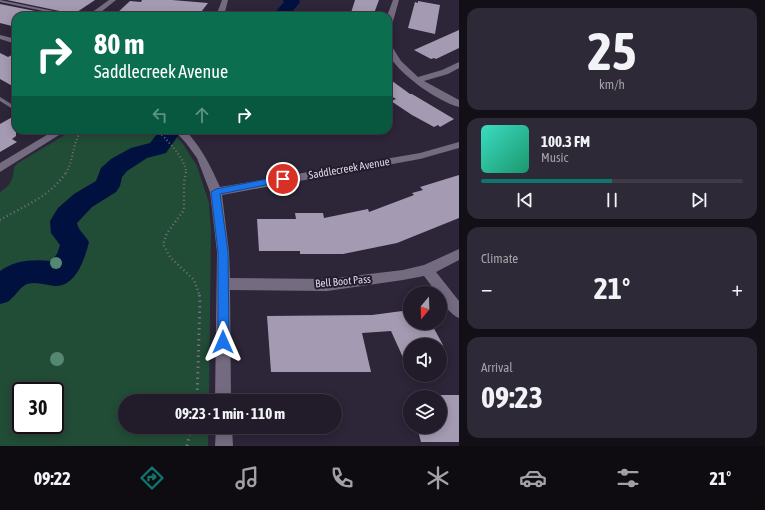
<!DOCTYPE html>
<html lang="en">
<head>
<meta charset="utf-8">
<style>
	:root { --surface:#221c2a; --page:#2e2936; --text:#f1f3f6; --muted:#a2a1a8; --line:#3f3a47; --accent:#0f766e }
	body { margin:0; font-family:"Asap Condensed",sans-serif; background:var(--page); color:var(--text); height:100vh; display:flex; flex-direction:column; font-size:15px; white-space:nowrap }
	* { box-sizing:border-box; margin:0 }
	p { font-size:13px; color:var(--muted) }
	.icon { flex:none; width:22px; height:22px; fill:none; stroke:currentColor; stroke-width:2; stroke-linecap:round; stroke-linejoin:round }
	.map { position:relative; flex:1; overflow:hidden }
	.panel { display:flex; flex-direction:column; gap:8px; padding:8px; background:#130f17; width:306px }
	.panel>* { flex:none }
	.hud { position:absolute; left:12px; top:12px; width:380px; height:122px; border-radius:12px; box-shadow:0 2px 10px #0003,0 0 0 1px var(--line); background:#0b6e4f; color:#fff; overflow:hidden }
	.needle { width:26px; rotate:199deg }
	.buttons { position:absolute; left:403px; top:286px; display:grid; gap:8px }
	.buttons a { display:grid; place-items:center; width:44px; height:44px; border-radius:50%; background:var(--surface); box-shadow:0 2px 10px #0003,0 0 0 1px var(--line); font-size:20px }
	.speed { position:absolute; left:12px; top:382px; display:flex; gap:8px; font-size:20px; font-weight:700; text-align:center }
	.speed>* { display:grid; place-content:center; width:52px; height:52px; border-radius:50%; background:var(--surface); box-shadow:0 2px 10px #0003,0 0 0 1px var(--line); line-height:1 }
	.speed .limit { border:2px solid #111; border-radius:6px; background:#fff; color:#111 }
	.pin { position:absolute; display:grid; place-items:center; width:34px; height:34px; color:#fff; margin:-17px; border:2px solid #fff; border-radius:50%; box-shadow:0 1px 4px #0007 }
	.me { position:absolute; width:44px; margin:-22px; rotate:0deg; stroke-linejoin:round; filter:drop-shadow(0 0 3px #0008) }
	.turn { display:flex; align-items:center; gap:14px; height:84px; padding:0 16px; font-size:18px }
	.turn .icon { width:52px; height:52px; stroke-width:2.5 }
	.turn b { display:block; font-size:28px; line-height:34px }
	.lanes { display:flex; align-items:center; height:38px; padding:0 16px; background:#0003; justify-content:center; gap:20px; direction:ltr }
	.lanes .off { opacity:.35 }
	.big { font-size:30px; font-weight:700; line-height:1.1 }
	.panel .card { flex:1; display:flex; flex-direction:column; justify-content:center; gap:6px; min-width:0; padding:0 14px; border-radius:12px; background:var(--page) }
	.panel .dial { align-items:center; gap:0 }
	.dial b { font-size:52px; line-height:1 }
	.song { display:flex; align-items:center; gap:12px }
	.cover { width:48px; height:48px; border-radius:6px; background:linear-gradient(135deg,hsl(170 70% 55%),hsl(160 70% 35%)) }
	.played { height:4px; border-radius:2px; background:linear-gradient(90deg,var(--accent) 50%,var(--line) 50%) }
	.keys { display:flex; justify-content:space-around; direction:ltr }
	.heat { display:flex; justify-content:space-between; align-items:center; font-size:22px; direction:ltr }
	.trip { position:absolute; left:118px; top:394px; width:224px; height:40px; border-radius:20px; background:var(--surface); box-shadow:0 2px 10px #0003,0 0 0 1px var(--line); font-weight:700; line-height:40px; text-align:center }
	.tab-bar { display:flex; height:64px; justify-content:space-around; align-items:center; background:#0e0b11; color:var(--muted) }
	.tab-bar .icon { width:28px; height:28px }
	.tab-bar .active { color:var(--accent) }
	.tab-bar b { font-size:18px; color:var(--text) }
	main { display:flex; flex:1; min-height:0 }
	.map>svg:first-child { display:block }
	.green { fill:#214c36; fill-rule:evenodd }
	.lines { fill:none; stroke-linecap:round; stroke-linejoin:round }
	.river { fill:#00113f; fill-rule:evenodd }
	.building { fill:#a49bb2 }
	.path-far2 { stroke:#766f7f; stroke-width:2; stroke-dasharray:1 2.5; stroke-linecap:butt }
	.path-far1 { stroke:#766f7f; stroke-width:2.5; stroke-dasharray:1 3; stroke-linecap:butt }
	.path { stroke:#766f7f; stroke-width:3; stroke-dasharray:1.5 4; stroke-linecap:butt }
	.lane { fill:#746b81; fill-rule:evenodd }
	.street { fill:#746b81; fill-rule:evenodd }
	.tree { fill:#548873 }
	.route { fill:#1a73e8; stroke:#114b97 }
	.labels { text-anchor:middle; stroke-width:4; stroke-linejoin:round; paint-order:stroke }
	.street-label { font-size:11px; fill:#dbd6e3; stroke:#241c2e }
</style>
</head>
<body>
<main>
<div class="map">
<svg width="459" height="446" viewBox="0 0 459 446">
	<rect width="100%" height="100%" fill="#2d2538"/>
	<!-- green -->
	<path class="green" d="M73,130H170L183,144L197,166L209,203L211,231L209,401H125V427H208V446H0V192C11,185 13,180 14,167L18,163ZM21,391H55V425H21Z"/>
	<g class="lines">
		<!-- river -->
		<path class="river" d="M283,0H299L300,2L289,16H272L284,2Z
			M160,130H182L166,153L147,158L127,171L122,177L120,186L116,192L92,207L77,223C78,230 85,235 89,242C85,258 76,287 55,286C46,285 36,281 27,284C20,287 17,294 11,299C9,302 4,303 0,304V271C15,260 33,259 51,261L57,254L60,245L51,233L50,221L58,208L74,194L96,181L101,168L111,159L131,148L150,143Z"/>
	</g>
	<!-- building -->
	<path class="building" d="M7,0H95L74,14Z
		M142,0H172L208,3L198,16H128L116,14L130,1L141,2Z
		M355,0H379L373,16H350Z
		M418,1L440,5L435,34L408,28L415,2L418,3Z
		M0,4L60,16H16V27L0,23Z
		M459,30V48L436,59L434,58L431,59L414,50Z
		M0,53L8,57L16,53V88L0,79Z
		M388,78L410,94H412L454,119L440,127L438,125L434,127L412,115L391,101L396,99L388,94Z
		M16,115V136L12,139L17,142L0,152V124Z
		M459,175V218L397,243L343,254H300V251H259L257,219H296L295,213H323L324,218L368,209L369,212L414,195L412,193L423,190L420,187Z
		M410,310V323H431L443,345H410V373L391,331L362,333L371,372H271L267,316L372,315Z
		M440,395H459V442H421L417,427H440Z"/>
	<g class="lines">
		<!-- path-far2 -->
		<path class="path-far2" d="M157,130C167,140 186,159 186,173
			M66,173C74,160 72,143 82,130"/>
		<!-- path-far1 -->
		<path class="path-far1" d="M186,172L184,182V210L167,233L163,244L170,257L194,280L199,294
			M0,220C22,207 53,195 66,172"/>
		<!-- path -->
		<path class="path" d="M197,401L200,299L199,293
			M187,446L191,427"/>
		<!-- lane -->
		<path class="lane" d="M0,0L73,15L75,16H67L0,2Z
			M0,97L16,107V111L0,101Z"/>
		<!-- street -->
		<path class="street" d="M109,0H116L96,16H87Z
			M222,0H228L224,16H216Z
			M393,0H399L392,25L388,27L387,16Z
			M0,35L16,39V44L0,39Z
			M388,45H391L401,61L418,77L442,70L459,62V68L448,74L424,81L459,100V107C437,101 402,76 390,57L388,54Z
			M55,130H67L0,172V163Z
			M174,130H185C202,148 210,165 220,187L420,153L459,142V148L420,159L222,195L229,252L230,278L327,279L403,270L424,265L459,249V260L436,272L459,301V318C451,315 440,301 440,293H437L424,276L403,280L327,291L230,290L231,401H215L217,252L210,192L197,158L186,143Z
			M216,427H232L233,446H215Z"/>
	</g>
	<!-- trees -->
	<g class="tree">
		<circle cx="56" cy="263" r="6"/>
		<circle cx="57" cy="359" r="7"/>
	</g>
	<!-- route -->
	<path class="route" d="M283,176L287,179L286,181L220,194L228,252L229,342L227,345L223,347L219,345L218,342V252L211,192L216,189Z"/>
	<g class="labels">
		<!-- street labels -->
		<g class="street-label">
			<text transform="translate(349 168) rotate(-10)" y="4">Saddlecreek Avenue</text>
			<text transform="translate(343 281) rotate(-5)" y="4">Bell Boot Pass</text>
		</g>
	</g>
</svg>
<div class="buttons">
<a><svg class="needle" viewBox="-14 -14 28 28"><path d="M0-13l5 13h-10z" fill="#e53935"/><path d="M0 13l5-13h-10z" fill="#a2a1a8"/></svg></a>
<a><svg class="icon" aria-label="sound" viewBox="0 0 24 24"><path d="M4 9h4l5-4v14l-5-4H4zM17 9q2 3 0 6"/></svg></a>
<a><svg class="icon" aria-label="layers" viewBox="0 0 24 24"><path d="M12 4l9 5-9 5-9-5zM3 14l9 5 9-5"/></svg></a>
</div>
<div class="speed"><div class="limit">30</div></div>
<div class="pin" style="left:283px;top:179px;background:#d93025"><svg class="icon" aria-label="arrive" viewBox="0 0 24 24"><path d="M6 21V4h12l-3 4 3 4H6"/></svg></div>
<svg class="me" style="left:223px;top:342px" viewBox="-20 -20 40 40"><path d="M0-17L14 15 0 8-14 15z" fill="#1a73e8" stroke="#fff" stroke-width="4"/></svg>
<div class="trip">09:23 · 1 min · 110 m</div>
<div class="hud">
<div class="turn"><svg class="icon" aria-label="right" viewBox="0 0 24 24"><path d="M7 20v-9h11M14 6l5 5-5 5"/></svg><div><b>80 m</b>Saddlecreek Avenue</div></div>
<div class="lanes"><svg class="icon off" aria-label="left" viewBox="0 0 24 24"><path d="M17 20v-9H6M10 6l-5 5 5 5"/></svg><svg class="icon off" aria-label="ahead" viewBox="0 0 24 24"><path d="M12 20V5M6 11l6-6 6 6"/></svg><svg class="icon" aria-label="right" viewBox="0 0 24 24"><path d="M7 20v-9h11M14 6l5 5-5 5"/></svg></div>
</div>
</div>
<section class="panel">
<div class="card dial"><b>25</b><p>km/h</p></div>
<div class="card">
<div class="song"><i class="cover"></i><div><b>100.3 FM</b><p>Music</p></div></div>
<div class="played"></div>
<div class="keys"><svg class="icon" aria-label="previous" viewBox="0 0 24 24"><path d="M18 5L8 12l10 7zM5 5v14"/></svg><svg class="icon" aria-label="pause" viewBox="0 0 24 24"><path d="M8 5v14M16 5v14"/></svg><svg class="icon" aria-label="next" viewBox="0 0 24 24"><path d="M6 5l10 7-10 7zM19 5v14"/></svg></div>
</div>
<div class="card"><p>Climate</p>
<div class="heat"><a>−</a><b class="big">21°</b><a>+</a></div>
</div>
<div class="card"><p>Arrival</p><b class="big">09:23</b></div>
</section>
</main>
<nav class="tab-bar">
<b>09:22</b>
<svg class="icon active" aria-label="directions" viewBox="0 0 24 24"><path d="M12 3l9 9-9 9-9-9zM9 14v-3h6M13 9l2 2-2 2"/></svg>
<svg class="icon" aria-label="music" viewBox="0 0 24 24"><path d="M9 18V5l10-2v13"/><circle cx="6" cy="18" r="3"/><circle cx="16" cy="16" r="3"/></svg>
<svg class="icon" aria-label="phone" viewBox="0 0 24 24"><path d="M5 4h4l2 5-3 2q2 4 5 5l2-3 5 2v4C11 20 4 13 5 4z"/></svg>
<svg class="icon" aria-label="climate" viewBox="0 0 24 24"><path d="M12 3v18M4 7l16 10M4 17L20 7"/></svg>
<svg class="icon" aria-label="car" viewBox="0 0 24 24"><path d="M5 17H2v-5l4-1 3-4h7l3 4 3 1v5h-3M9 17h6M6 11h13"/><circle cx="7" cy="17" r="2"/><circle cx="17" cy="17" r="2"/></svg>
<svg class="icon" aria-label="filters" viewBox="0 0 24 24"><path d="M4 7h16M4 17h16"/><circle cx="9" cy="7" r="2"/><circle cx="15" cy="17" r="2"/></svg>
<b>21°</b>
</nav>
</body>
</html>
